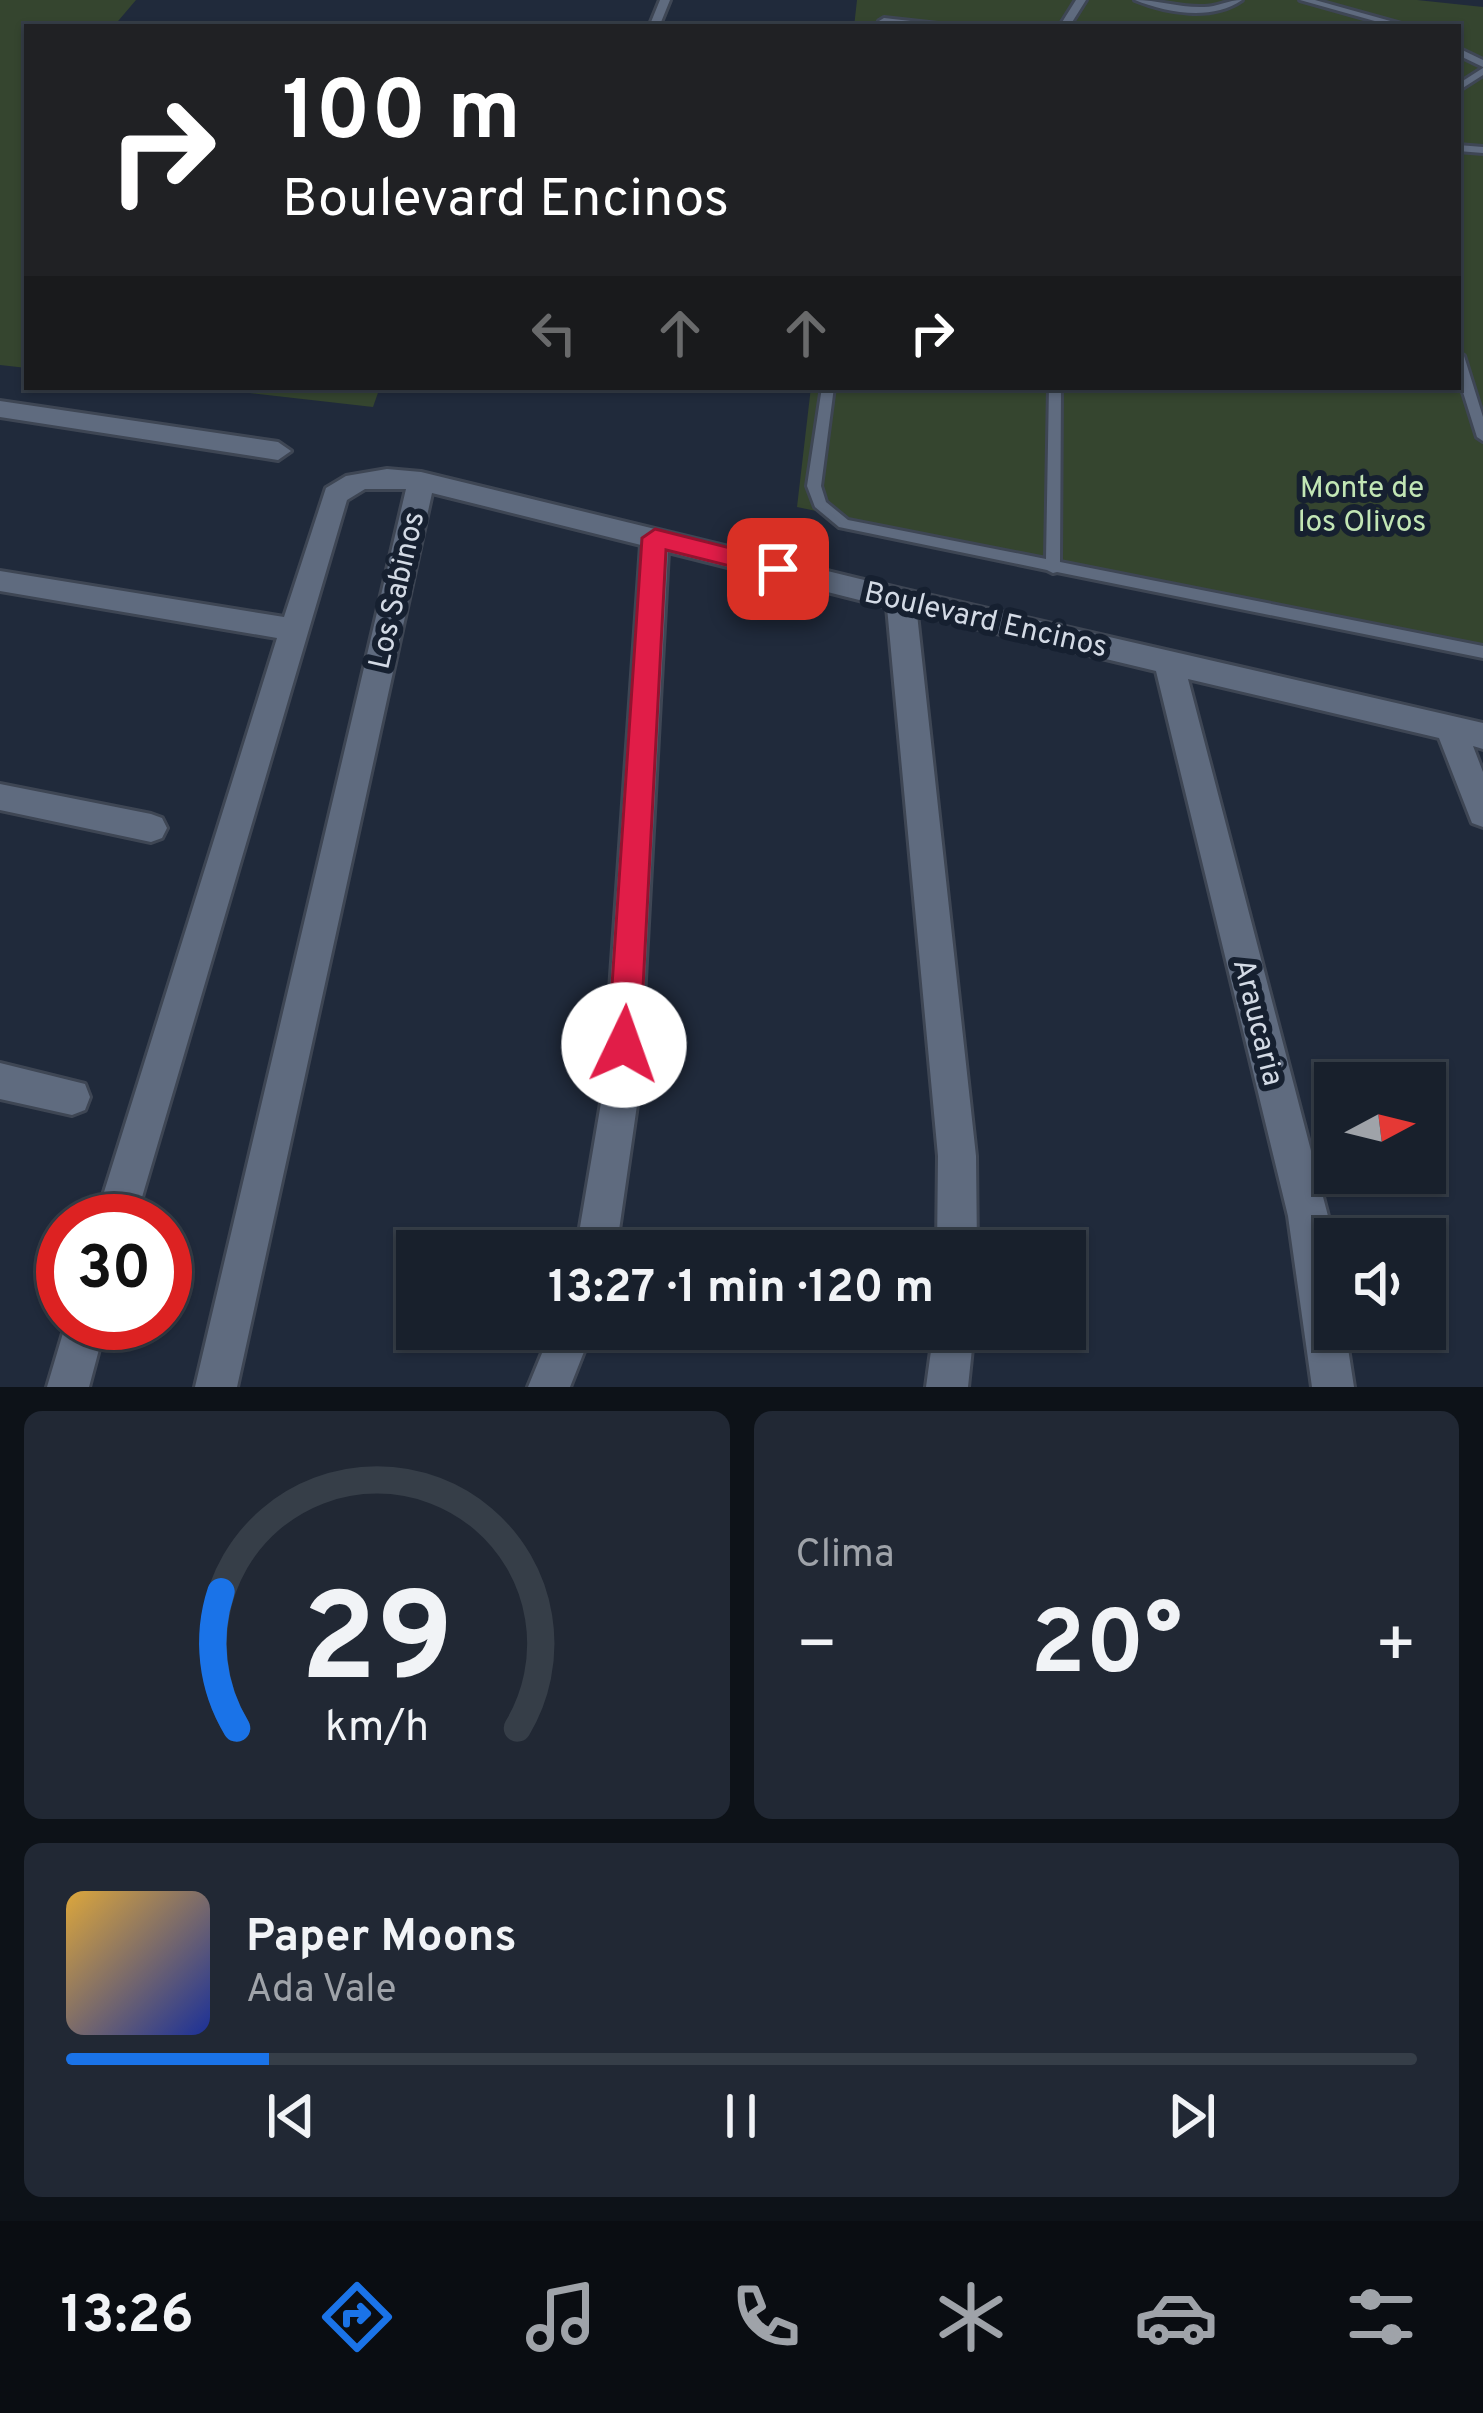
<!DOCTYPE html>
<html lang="es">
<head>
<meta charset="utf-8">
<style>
	:root { --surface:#18202c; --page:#212834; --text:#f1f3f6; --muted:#9fa3a9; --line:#363e48; --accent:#1a73e8 }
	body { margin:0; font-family:Overpass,sans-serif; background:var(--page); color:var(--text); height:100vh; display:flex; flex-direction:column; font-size:45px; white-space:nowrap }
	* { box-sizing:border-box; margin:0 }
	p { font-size:39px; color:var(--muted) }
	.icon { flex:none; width:66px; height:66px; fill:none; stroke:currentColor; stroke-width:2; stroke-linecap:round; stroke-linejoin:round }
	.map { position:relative; height:1387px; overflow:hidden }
	.sheet { display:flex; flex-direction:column; gap:24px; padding:24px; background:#0d1218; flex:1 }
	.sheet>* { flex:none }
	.banner { position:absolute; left:24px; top:24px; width:1437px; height:366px; border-radius:0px; box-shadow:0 3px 9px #0004,0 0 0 3px var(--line); background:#202124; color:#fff; overflow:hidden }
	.needle { width:78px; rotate:83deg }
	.fabs { position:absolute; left:1314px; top:1062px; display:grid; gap:24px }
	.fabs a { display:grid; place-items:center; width:132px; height:132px; border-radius:0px; background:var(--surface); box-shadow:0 3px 9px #0004,0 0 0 3px var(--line); font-size:60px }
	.speed { position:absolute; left:36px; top:1194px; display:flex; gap:24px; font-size:60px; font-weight:700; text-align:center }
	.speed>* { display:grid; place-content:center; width:156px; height:156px; border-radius:50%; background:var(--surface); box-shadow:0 3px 9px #0004,0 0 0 3px var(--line); line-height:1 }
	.speed .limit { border:18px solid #d22; background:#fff; color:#111 }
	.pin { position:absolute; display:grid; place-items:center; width:102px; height:102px; color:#fff; margin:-51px; border-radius:24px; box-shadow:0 6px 18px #0006 }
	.me { position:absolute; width:132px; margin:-66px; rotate:3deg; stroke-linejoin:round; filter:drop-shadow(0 0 9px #0008) }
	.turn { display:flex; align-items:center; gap:42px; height:252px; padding:0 60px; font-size:54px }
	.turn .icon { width:156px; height:156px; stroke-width:2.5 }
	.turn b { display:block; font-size:84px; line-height:102px }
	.lanes { display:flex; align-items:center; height:114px; padding:0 60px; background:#0003; justify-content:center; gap:60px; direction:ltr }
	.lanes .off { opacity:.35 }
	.big { font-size:90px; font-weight:700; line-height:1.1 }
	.sheet .card { flex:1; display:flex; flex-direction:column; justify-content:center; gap:18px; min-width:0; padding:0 42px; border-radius:18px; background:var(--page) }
	.sheet .dial { align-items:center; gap:0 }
	.dial svg { height:312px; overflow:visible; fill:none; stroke:var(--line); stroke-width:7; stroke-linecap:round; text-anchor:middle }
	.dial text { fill:var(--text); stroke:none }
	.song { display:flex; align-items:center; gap:36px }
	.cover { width:144px; height:144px; border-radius:18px; background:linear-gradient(135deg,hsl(40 70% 55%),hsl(230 70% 35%)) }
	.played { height:12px; border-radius:6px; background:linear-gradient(90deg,var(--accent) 15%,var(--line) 15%) }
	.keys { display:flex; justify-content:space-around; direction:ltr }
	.heat { display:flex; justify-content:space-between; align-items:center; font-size:66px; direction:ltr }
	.sheet .tiles { flex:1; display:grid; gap:24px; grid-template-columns:1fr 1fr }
	.card:last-child { grid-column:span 2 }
	.trip { position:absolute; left:396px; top:1230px; width:690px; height:120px; border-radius:0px; background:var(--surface); box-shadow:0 3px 9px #0004,0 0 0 3px var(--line); font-weight:700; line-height:120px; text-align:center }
	.tab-bar { display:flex; height:192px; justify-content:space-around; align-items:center; background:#0a0d12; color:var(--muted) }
	.tab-bar .icon { width:84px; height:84px }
	.tab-bar .selected { color:var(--accent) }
	.tab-bar b { font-size:54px; color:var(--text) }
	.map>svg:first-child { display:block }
	.green { fill:#35452f }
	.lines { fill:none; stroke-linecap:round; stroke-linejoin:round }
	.lane-casing { stroke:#3e4654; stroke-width:6 }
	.street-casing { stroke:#3e4654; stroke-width:6 }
	.lane { fill:#5f6b7f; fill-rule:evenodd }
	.street { fill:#5f6b7f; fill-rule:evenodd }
	.route { fill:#e11d48; stroke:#92132f; stroke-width:3 }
	.labels { text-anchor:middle; stroke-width:12; stroke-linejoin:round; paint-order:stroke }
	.park-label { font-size:30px; fill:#c2e6b5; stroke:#162030 }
	.street-label { font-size:30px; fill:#d3dae5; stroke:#162030 }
</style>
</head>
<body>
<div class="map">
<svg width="1483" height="1387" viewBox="0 0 1483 1387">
	<rect width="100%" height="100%" fill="#202a3b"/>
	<!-- green -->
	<path class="green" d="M0,0H136L113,27H27V368L0,365Z
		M857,0H1417L1483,7V650L797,507L811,387H1458V27H854Z
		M197,387H380L373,407Z"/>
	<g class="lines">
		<!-- lane casing -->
		<g class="lane-casing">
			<path id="lane" d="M660,0H670L659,27H649Z
				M1076,0H1086L1069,27H1059Z
				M1135,0C1158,0 1180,8 1204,7C1217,7 1228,0 1242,0C1212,21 1167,13 1135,0Z
				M1300,0H1315L1412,27H1396Z
				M884,18L938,24L943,27H913L881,23L879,21Z
				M1458,48L1483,60V67L1458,55Z
				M1483,68V75L1458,91V84Z
				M1458,145L1483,147V153L1458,151Z
				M1458,352L1464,356L1483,417V441L1477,437L1458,376Z
				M822,387H834L821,486L826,502L848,520L1046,559L1049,387H1061L1060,562L1483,646V658L1057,572L1053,573L1047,570L839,527L815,507L807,486Z"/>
		</g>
		<!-- street casing -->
		<g class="street-casing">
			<path id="street" d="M0,401L278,442L291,451L278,460L0,417Z
				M387,469L421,472L901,589L1483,723V749L1473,746L1483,772V827L1472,823L1439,738L1188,679L1328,1216L1335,1264V1329H1345L1354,1387H1312L1288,1216L1156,671L917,614L976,1156L977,1251H937L938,1156L887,607L668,552L639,1091L616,1251H576L603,1091L641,545L432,493L237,1387H195L406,489H365L347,500L135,1221H95L277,638L0,591V571L284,617L326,488L346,476Z
				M0,784L151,814L162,818L167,828L162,838L151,842L0,810Z
				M0,1063L85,1084L90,1097L85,1110L72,1115L0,1099Z
				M66,1323H106L89,1387H47Z
				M552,1329H593L570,1387H528Z
				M934,1329H974L968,1387H926Z"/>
		</g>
		<!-- lane -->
		<use href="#lane" class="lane"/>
		<!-- street -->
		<use href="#street" class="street"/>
	</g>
	<!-- route -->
	<path class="route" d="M655,529L778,560L791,569L778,578L666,550L640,1045L636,1056L624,1060L612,1056L608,1045L642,538Z"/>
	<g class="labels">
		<!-- park labels -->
		<g class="park-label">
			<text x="1362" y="497">Monte de<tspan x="1362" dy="34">los Olivos</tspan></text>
		</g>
		<!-- street labels -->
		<g class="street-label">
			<text transform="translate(396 590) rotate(-77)" y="10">Los Sabinos</text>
			<text transform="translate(986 619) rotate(13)" y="10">Boulevard Encinos</text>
			<text transform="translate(1259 1022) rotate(76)" y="10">Araucaria</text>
		</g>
	</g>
</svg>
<div class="fabs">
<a><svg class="needle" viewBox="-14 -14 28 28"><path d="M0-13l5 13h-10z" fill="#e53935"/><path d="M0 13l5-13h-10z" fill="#9fa3a9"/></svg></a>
<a><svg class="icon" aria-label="sound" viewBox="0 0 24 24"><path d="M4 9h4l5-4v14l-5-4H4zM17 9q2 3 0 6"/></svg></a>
</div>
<div class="speed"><div class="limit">30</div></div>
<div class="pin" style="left:778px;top:569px;background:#d93025"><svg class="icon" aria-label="arrive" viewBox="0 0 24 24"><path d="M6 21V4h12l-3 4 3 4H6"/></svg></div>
<svg class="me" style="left:624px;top:1045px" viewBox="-20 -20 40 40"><circle r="19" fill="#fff"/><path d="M0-13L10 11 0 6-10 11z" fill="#e11d48"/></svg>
<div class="trip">13:27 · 1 min · 120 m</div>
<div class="banner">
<div class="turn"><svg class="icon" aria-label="right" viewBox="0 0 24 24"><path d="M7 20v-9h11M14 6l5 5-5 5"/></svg><div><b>100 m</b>Boulevard Encinos</div></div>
<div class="lanes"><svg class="icon off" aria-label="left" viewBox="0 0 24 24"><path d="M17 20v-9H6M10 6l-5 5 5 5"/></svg><svg class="icon off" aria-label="ahead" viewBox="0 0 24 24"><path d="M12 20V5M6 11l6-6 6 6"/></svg><svg class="icon off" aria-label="ahead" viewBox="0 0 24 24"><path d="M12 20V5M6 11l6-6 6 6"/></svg><svg class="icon" aria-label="right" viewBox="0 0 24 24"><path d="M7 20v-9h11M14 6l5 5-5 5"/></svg></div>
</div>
</div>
<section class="sheet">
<div class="tiles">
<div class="card dial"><svg viewBox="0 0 100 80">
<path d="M14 69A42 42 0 1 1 86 69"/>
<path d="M14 69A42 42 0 0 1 10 34" stroke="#1a73e8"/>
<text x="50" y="56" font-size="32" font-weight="700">29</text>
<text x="50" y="72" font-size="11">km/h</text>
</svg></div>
<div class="card"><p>Clima</p>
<div class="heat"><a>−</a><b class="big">20°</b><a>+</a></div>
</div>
<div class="card">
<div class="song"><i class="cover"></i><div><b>Paper Moons</b><p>Ada Vale</p></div></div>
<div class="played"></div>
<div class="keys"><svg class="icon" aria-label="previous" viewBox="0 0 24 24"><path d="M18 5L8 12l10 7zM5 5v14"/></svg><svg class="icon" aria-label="pause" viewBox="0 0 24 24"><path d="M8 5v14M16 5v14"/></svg><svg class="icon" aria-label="next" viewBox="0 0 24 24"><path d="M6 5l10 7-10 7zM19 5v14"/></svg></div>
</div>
</div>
</section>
<nav class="tab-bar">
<b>13:26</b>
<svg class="icon selected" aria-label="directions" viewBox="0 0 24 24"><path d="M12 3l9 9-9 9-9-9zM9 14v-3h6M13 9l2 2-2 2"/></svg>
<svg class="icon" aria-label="music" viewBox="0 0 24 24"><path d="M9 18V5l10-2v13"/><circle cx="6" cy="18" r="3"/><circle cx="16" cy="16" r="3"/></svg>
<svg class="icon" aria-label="phone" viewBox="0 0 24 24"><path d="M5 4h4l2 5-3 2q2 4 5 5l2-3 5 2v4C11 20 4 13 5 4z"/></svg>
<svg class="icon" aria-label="climate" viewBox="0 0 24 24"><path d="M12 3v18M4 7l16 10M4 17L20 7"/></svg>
<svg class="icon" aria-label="car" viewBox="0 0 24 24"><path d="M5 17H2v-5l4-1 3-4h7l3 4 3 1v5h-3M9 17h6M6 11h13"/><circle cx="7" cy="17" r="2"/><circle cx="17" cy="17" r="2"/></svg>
<svg class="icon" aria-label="filters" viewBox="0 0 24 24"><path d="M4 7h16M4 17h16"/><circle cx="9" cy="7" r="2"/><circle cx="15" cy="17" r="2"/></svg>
</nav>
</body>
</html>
